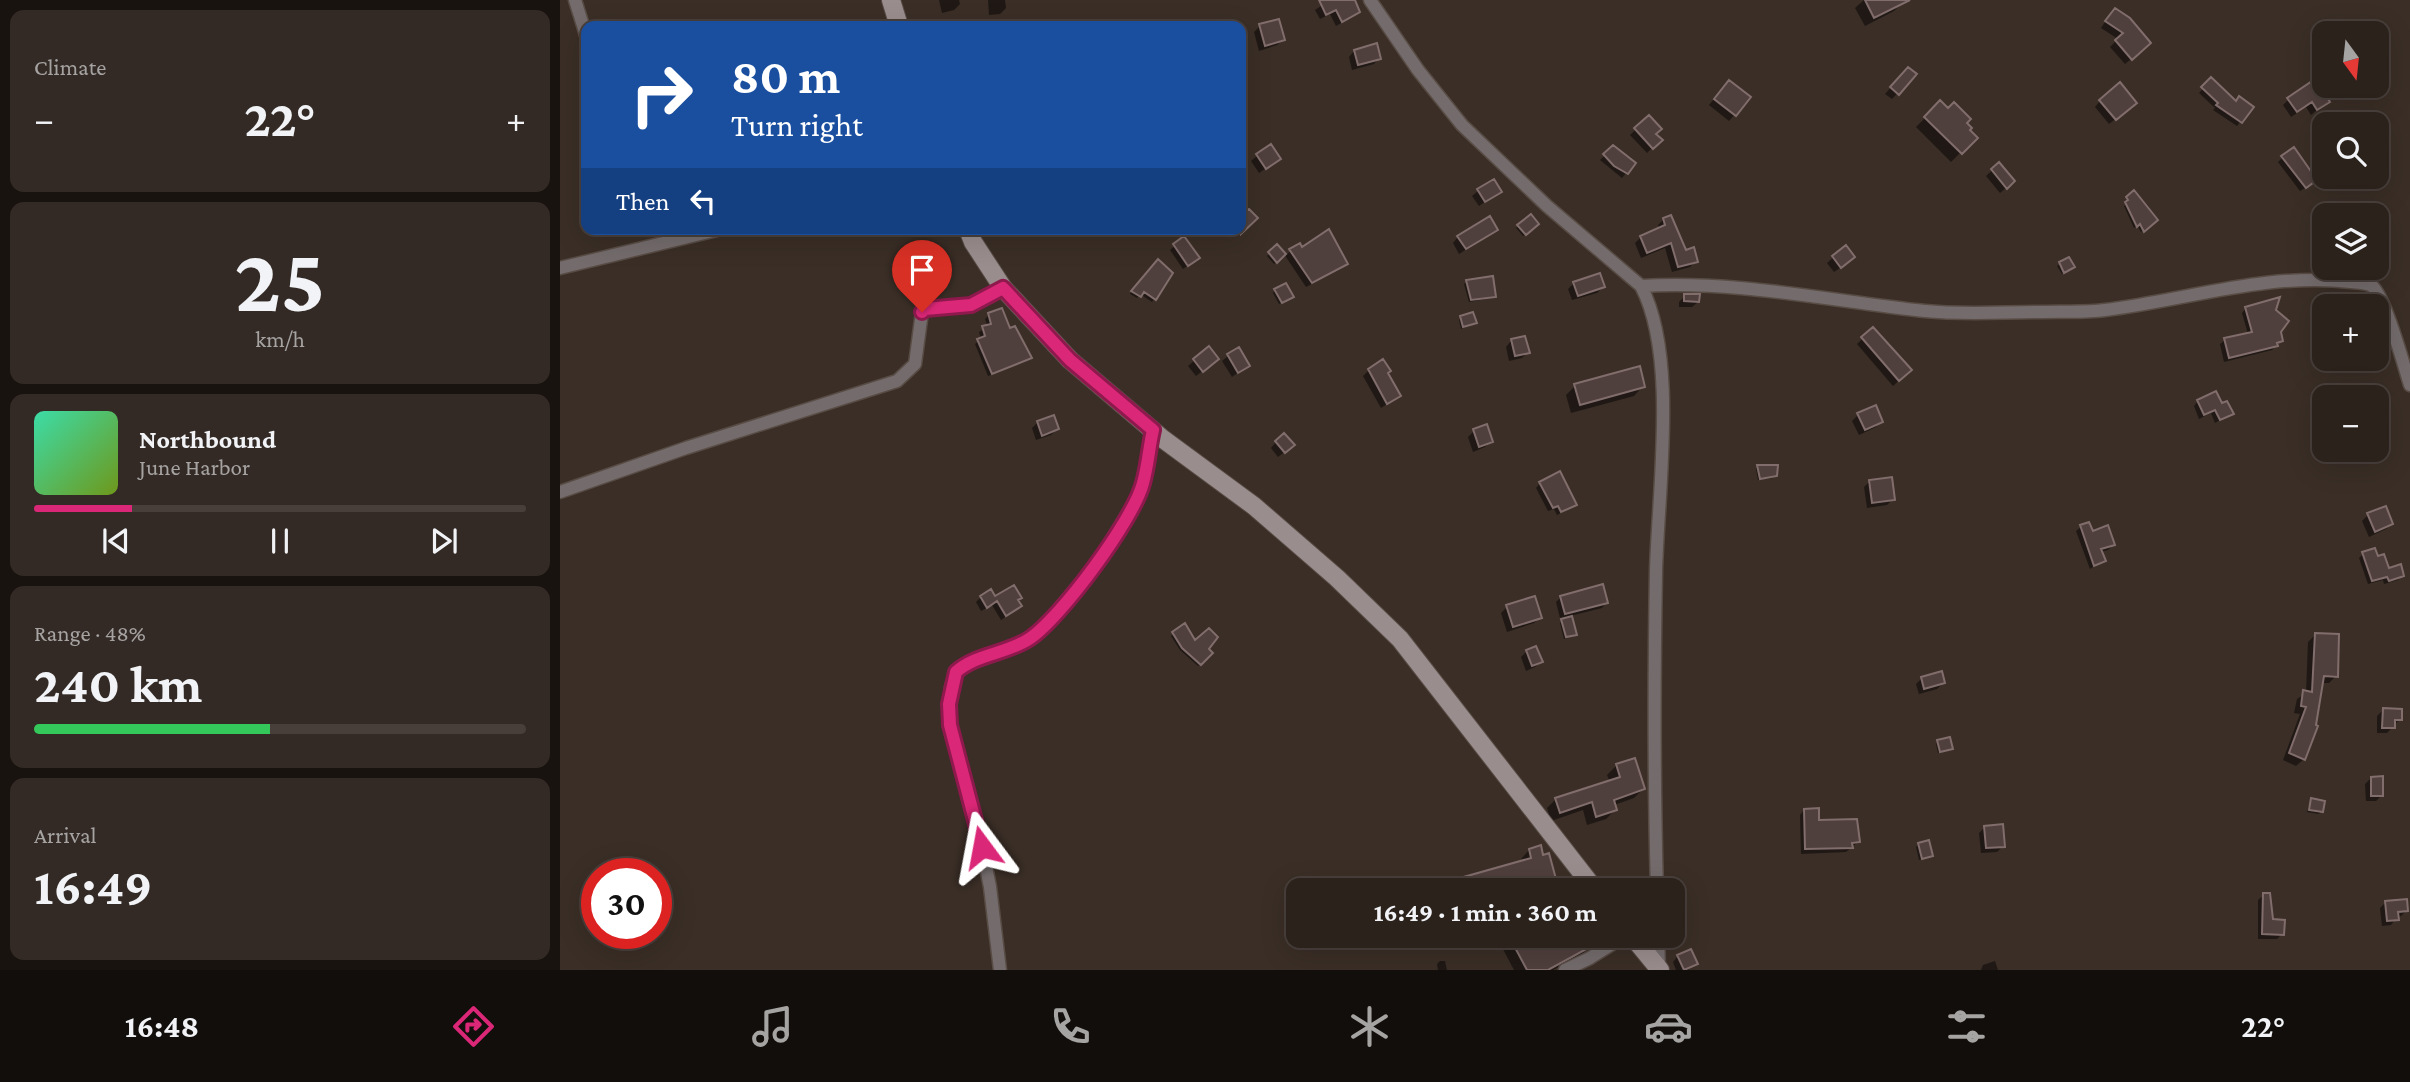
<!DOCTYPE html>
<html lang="en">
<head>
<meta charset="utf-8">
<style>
	:root { --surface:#2c221c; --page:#342a25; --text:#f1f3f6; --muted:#a6a4a3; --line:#483f3b; --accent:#db2777 }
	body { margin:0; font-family:"Crimson Pro",serif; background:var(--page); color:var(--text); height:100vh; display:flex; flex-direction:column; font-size:26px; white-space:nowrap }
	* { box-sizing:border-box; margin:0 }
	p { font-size:23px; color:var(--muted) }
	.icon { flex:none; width:38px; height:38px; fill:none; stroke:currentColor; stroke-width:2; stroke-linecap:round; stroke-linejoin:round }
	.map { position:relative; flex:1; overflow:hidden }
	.sheet { display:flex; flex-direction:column; gap:10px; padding:10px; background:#18130f; width:560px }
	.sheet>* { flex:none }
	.hud { position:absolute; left:21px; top:21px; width:665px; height:214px; border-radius:14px; box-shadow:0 7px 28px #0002,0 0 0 2px var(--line); background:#1a4fa0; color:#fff; overflow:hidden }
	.needle { width:46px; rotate:165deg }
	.fabs { position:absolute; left:1752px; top:21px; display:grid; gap:14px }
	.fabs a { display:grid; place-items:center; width:77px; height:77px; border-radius:14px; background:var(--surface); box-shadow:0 7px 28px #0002,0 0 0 2px var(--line); font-size:35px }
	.speed { position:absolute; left:21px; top:858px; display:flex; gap:14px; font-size:35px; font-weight:700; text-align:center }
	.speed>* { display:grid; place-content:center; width:91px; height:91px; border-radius:50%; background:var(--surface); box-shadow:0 7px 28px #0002,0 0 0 2px var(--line); line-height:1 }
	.speed .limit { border:10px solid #d22; background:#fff; color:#111 }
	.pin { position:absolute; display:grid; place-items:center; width:60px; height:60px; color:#fff; margin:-72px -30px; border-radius:50% 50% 50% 0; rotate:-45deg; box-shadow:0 0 7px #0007 }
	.pin .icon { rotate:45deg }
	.me { position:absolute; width:77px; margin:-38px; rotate:347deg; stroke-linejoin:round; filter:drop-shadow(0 0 5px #0008) }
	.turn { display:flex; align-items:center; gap:24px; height:147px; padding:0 35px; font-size:32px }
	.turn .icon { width:91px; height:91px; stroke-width:2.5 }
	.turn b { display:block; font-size:49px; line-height:60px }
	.then { display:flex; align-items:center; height:66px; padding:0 35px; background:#0003; gap:14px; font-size:26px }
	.big { font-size:52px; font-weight:700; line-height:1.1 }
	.sheet .widget { flex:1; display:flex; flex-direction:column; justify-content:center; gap:10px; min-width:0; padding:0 24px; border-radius:14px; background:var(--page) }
	.sheet .dial { align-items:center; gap:0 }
	.dial b { font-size:91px; line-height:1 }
	.song { display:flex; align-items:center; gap:21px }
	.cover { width:84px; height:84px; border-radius:10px; background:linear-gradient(135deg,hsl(160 70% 55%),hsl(80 70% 35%)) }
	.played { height:7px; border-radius:4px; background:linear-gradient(90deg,var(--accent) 20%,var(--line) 20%) }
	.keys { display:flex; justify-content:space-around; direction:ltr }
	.heat { display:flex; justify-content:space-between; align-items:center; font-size:38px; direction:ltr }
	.charge { height:10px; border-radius:5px; background:linear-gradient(90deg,#34c759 48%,var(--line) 0) }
	.trip { position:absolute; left:726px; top:878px; width:399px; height:70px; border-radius:14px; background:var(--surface); box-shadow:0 7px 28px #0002,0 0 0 2px var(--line); font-weight:700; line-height:70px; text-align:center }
	.menu { display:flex; height:112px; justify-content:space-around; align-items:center; background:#120e0b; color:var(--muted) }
	.menu .icon { width:49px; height:49px }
	.menu .current { color:var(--accent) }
	.menu b { font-size:32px; color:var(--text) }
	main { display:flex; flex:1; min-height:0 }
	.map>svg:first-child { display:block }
	.shadow { fill:#0007 }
	.building { fill:#4f3f3d; stroke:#806d6c; stroke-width:2 }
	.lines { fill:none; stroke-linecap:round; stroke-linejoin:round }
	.street-casing { stroke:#584c45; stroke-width:15 }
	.secondary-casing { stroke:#584c45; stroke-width:20 }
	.street { stroke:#746c6c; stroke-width:12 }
	.secondary { stroke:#9a8d8e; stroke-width:18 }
	.route-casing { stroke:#8e194d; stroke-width:18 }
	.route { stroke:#db2777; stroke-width:12 }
</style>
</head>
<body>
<main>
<section class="sheet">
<div class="widget"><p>Climate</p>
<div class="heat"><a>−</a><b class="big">22°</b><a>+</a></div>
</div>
<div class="widget dial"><b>25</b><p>km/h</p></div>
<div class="widget">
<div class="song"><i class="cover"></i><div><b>Northbound</b><p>June Harbor</p></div></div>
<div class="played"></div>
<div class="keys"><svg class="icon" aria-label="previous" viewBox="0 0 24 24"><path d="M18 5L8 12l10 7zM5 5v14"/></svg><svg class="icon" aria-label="pause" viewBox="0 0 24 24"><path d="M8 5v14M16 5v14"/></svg><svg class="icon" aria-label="next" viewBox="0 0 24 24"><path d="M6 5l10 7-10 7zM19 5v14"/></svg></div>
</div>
<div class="widget"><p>Range · 48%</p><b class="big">240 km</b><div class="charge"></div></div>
<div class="widget"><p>Arrival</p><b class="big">16:49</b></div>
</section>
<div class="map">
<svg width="1850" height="970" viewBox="0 0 1850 970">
	<rect width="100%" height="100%" fill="#3a2e26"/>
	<!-- shadow -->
	<path class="shadow" d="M379,0H399L400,4L394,10L382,13Z
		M428,0H445L446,8L440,14L429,15Z
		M770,0H792L798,12L792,17L776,26L770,14L760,19L755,10Z
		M1304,0H1342L1343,2L1334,11L1305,26L1295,8Z
		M1549,16L1583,49L1565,64L1550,47L1558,39L1541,28Z
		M700,26L723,40L717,45L699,51L694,32Z
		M794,51L819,58L814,64L792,70L789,57Z
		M1348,69L1354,75L1332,99L1325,94Z
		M1651,80L1675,102L1692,107L1677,126L1653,110L1655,108L1639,93Z
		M1163,88L1189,98L1169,121L1149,105Z
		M1729,99L1768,101L1751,115L1746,107L1731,117L1723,105Z
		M1540,101L1569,108L1549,124L1535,107Z
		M1380,103L1405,123L1407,130L1415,138L1391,162L1356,127Z
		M1089,117L1094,134L1100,140L1087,153L1070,135Z
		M1054,147L1074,163L1062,178L1040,160Z
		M697,156L719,159L699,173L691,161Z
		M1723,157L1750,185L1740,191L1718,162Z
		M1439,164L1447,187L1440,193L1426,176Z
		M918,191H940L919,206L912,196Z
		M1574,192L1596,219L1581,232L1577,225L1574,228L1564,206L1567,203L1565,201Z
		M971,217L977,224L963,236L956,228Z
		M1104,219L1125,252L1136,261L1130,267L1112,272L1105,248L1081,258L1075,243L1081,237L1100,229L1098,225Z
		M936,230L899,254L893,243L898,237Z
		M624,238L633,262L623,269L610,250Z
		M717,247L725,256L731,251L742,249L786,264L781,269L746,287L724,254L714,264L707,256Z
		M1285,247L1287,263L1274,272L1267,263Z
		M1508,259L1510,269L1502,274L1497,266Z
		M611,273L592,302L580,294L577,298L570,294L572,291Z
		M907,282L934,296L931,298L909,302L904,284Z
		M1014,283L1043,287L1037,293L1012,300L1008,289Z
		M715,290L729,299L719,304L713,293Z
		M1125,296L1138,302L1132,307H1119V302Z
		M1686,308L1714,311L1721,341L1712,350L1664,362L1660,344L1665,340L1688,334L1682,313Z
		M429,315L449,331L470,358L466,361L428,376L415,344L421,339L419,332L428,327L425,319Z
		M901,317L915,323L901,329L899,320Z
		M1303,338L1344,376L1333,386L1297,344Z
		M951,341L968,352L962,358L949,361L946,347Z
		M649,348L651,364L636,376L628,366Z
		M668,356L688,365L672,377L662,361Z
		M809,370L826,374L839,396L821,408L803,376Z
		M1015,386H1083L1074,396L1011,413L1006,395Z
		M1638,401L1661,406L1672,413L1655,423L1651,413L1639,419L1634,406Z
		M1298,415L1321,421L1316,427L1299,435L1292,421Z
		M478,422L497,429L491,435L476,440L472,428Z
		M914,431L931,441L925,447L913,452L908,437Z
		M716,442L727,450L718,457L711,448Z
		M1198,466L1215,475L1213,478L1198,480L1196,469Z
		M1310,481L1333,499L1327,505L1307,508L1304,487Z
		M980,483L1015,505L997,515L994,509L988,511L976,488Z
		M1825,508L1831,524L1826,529L1809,537L1802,521L1808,515Z
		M1521,527L1553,545L1548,550L1540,552L1543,560L1530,569L1516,531Z
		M1803,554L1828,570L1842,575L1838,580L1824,584L1823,580L1808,584L1799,558Z
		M421,597L456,601L460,606L441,620L432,605L421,611L416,602Z
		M1001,597L1046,603L1042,608L1010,616L1015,634L1004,639L1000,623L1006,617L1000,618L996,602Z
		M947,607L980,618L974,623L947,632L941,613Z
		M624,626L635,642L651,653L638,666L620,650L611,636Z
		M1755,635L1776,676L1769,683H1761L1744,759L1736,766L1723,760L1740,714L1734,713L1737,699L1746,693L1748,642Z
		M967,651L981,662L975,667L966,671L961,657Z
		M1362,678L1383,683L1377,689L1359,694L1356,684Z
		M1823,710L1840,719L1827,733H1817V716Z
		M1378,741L1391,748L1378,753L1376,744Z
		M1057,765L1083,789L1074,798L1054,805L1055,810L1046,819L1027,825L1023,810L991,821L987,808L996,799L1050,782L1047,775Z
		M1811,778L1822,795L1816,801H1806L1805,784Z
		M1751,800L1761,811L1759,814L1747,812Z
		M1244,810L1257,822L1298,842L1286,852L1241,854L1240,815Z
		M1425,827L1443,846L1437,852L1421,853L1419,833Z
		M1359,844L1371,855L1369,858L1359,860L1356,847Z
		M969,850L1001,891H893L892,888L901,879L961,863V859Z
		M1704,895L1712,921L1722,934L1717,939H1698V900Z
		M1826,902L1846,911L1841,916L1837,917L1831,925L1822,926L1820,908Z
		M936,936H1025L1030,946L1021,955L993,970H954Z
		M1118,956L1135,964L1128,970H1116L1113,962Z
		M880,961H885L887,970H878L877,964Z
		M1435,961L1438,970H1421L1423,965Z"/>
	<!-- building -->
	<path class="building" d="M759,0H795L800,12L782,22L776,10L766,15Z
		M1305,0H1350L1314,18Z
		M1555,8L1570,18L1591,43L1572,60L1555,40L1563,33L1545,21Z
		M719,19L725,40L705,46L699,24Z
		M817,43L821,59L798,65L794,50Z
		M1348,67L1357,74L1339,95L1330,87Z
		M1764,73V87L1767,92L1765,94L1770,102L1757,110L1752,102L1737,112L1727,98Z
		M1651,77L1676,101L1679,96L1694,107L1682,123L1656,105L1658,103L1641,87Z
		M1169,80L1191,97L1176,116L1154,99Z
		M1560,82L1577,103L1556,120L1539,100Z
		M1380,100L1388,108L1394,102L1411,119L1407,123L1412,128L1410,130L1418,138L1402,154L1364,117Z
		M1089,115L1102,129L1096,134L1103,140L1093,149L1074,128Z
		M711,144L721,159L706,169L696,154Z
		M1053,145L1076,163L1068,174L1054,166L1043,154Z
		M1734,147L1757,180L1746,188L1721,156Z
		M1439,162L1455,181L1447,189L1431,169Z
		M934,179L942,192L925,202L917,189Z
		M1574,190L1598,220L1584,232L1580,224L1577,227L1565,202L1568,200L1566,197Z
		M689,209L698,218L681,234V216Z
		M971,214L979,224L966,235L957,225Z
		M1111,215L1126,250L1134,247L1138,262L1118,267L1111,243L1087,253L1080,236L1105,225L1103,218Z
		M930,216L938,230L906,249L897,236Z
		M769,229L788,264L752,283L729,249L740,243L742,247Z
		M624,236L640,258L628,266L613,244Z
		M717,244L726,254L717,263L708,252Z
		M1286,245L1295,257L1281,268L1272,256Z
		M1509,257L1515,267L1504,273L1499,262Z
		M598,259L613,273L596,300L584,292L581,297L571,291Z
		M1040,273L1045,287L1018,296L1013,282Z
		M933,276L936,297L911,300L906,280Z
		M726,283L734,297L722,303L714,289Z
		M1124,294H1140L1139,302L1124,301Z
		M1720,297L1716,310L1729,321L1721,332L1723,341L1717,343L1718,346L1669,358L1664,338L1692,332L1685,307Z
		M442,308L450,328L455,326L472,358L432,374L417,339L425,336L422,326L431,324L428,313Z
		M913,312L917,323L903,327L900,316Z
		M1313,327L1352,370L1339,381L1301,337Z
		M965,336L970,353L955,356L951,339Z
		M649,346L659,359L643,372L633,359Z
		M679,347L690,366L678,373L667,354Z
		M823,359L831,371L828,373L841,396L827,404L808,369Z
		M1080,366L1085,387L1020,405L1014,384Z
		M1656,391L1662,403L1667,401L1674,414L1660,420L1655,410L1644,415L1637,400Z
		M1316,405L1323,422L1305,430L1297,413Z
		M494,415L499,429L482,436L477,421Z
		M927,424L933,442L919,447L913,429Z
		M724,433L735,445L725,453L715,441Z
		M1197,465H1218L1217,476L1200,479Z
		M1000,471L1017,505L1001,512L998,506L993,508L979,482Z
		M1332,477L1335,500L1312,503L1309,480Z
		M1826,506L1833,524L1815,532L1807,513Z
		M1529,522L1533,531L1548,525L1555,545L1541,549L1546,561L1534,566L1520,525Z
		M1815,548L1818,556L1824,554L1829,568L1841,564L1844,576L1829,581L1827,577L1812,581L1802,552Z
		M1043,584L1048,603L1005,614L1000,596Z
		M454,585L462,598L458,600L462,606L446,616L437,601L427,608L420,596L431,589L435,596Z
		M975,596L982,618L953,627L946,605Z
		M1012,616L1017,635L1006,637L1001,619Z
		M625,623L635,640L649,628L658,637L649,649L653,653L641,665L622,648L612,632Z
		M1755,633L1779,634L1778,677L1764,676L1756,725L1758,726L1745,760L1729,753L1746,707L1741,706L1743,690L1752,692Z
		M976,646L983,662L972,666L966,650Z
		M1382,671L1385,683L1364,689L1361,677Z
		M1823,708L1842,709V720H1835V728H1822Z
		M1390,737L1393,749L1380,752L1377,740Z
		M1075,758L1085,789L1054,800L1057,810L1036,817L1032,802L1000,813L995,798L1060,777L1056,764Z
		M1823,776V796H1811V777Z
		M1751,798L1765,801L1763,812L1749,810Z
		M1259,808V820L1297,819L1300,842L1292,843L1293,848L1245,849L1244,809Z
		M1443,824L1445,847L1426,848L1424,826Z
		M1369,840L1373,856L1362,859L1358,843Z
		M981,845L983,855L989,853L996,879L1000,878L1003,891H905L900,878L971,858L969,849Z
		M1703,893H1710L1713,919L1725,920L1724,935L1702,934Z
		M1847,899L1848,911L1838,912L1839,920L1827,921L1825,901Z
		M963,936H1027L1032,946L988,970H967L952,942Z
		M1131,949L1138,964L1124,970L1117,955Z"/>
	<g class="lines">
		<!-- street casing -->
		<g class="street-casing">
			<path id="street" d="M15,0L26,35
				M810,0L858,70L902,125L987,206L1081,286C1118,356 1098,490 1096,571C1094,678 1094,784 1097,891
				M0,268L161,229
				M1081,286C1176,280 1271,301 1365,311C1403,315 1443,312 1481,312C1502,311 1524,313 1545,310C1627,300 1708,272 1791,282C1798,283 1807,283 1812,286C1825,296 1844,366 1850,385
				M0,492L126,448L337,381L355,364L362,312L365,309L411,305L443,288
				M1098,936L1099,969
				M440,970L430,887L422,847L389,725L391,687L396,672L403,666L450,649L470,639L484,627L539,561L576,500L583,484L593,430
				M1005,970L1030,958L1065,936"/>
		</g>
		<!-- secondary casing -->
		<g class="secondary-casing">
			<path id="secondary" d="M331,0L339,26
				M408,229L413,242L443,288L510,360L603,439L694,506L777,578L840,639L1036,891
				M1072,936L1100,970"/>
		</g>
		<!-- street -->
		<use href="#street" class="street"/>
		<!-- secondary -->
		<use href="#secondary" class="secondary"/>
	</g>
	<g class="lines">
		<!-- route casing -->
		<g class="route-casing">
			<path id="route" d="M362,312L365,309L411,305L443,288L510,360L593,430C589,447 588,466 583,483C574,519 500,619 469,639C446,654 416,654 396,672L389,704L390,725L422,847"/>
		</g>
		<!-- route -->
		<use href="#route" class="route"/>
	</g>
</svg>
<div class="fabs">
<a><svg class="needle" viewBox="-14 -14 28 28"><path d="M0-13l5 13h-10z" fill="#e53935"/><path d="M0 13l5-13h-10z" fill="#a6a4a3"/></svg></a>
<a><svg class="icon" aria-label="search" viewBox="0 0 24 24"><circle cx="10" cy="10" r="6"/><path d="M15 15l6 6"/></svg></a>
<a><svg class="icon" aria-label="layers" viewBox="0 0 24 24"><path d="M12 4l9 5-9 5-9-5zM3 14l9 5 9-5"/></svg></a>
<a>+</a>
<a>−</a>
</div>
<div class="speed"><div class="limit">30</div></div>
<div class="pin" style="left:362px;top:312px;background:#d93025"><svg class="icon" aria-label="arrive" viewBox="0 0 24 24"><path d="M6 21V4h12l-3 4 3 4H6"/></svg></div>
<svg class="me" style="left:422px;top:847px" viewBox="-20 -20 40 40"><path d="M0-17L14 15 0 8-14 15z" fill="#db2777" stroke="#fff" stroke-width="4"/></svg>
<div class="trip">16:49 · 1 min · 360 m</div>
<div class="hud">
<div class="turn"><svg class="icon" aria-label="right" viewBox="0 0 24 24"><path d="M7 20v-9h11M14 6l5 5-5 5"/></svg><div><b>80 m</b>Turn right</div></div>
<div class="then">Then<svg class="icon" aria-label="left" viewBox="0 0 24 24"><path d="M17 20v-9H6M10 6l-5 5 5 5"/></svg></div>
</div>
</div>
</main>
<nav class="menu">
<b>16:48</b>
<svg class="icon current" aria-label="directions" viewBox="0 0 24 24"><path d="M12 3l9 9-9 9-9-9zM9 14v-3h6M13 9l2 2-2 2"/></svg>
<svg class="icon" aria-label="music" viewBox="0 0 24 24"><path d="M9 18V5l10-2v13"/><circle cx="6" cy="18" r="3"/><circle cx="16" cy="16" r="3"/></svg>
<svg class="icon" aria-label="phone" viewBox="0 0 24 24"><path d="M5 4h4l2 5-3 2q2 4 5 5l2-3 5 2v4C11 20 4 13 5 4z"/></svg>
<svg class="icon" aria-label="climate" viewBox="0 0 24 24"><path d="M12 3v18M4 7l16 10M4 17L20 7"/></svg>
<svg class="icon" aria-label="car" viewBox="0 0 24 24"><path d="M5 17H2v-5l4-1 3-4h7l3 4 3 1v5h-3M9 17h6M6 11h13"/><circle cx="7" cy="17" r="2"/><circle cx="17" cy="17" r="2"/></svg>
<svg class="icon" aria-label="filters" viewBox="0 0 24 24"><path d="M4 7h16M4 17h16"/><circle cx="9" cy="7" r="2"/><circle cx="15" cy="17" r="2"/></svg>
<b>22°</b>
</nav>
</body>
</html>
